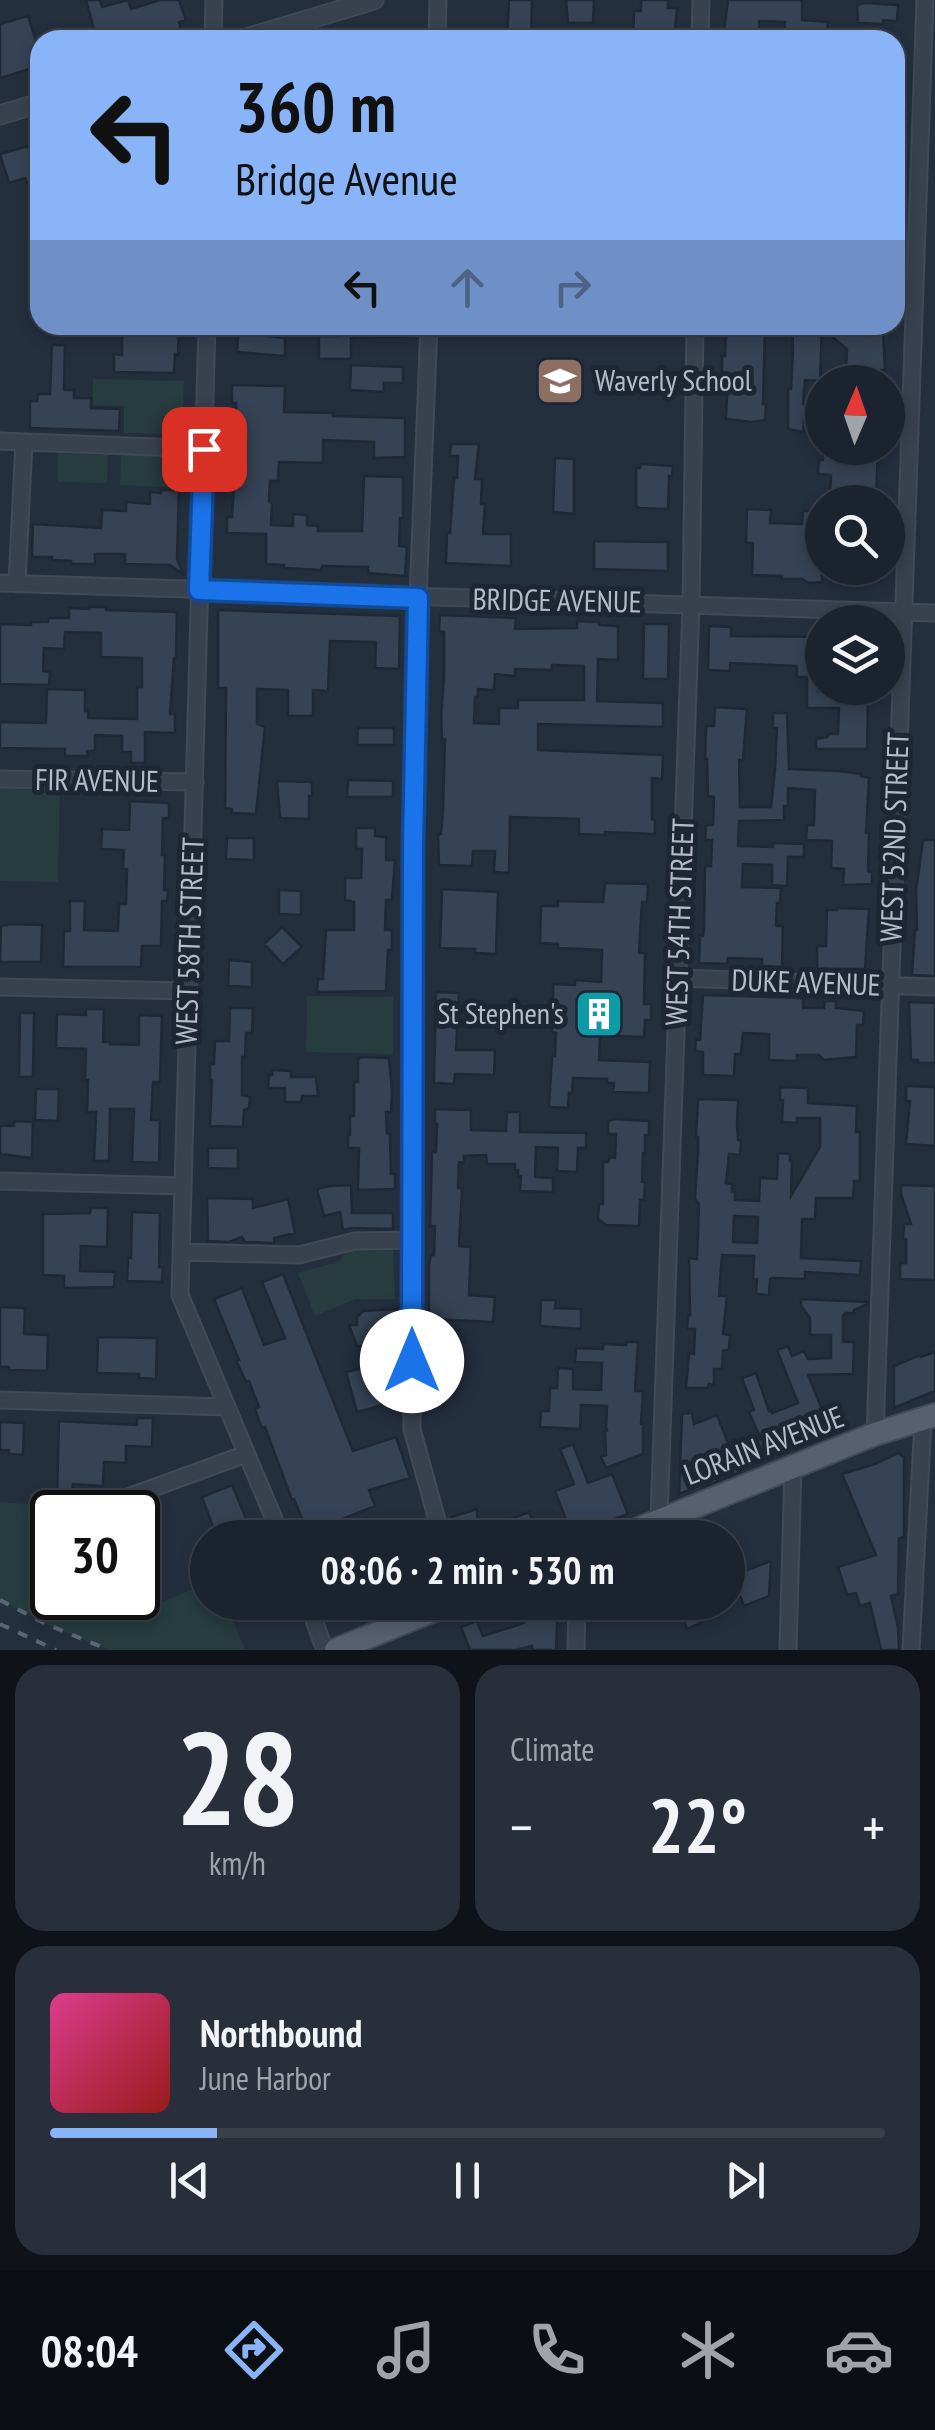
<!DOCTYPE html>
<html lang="en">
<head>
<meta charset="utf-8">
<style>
	:root { --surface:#1b232e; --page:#282f3a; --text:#f1f3f6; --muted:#a0a4aa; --line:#39404a; --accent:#8ab4f8 }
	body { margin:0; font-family:"PT Sans Narrow",sans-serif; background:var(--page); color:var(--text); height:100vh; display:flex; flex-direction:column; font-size:38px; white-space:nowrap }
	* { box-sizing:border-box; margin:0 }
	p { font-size:32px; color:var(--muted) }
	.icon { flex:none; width:55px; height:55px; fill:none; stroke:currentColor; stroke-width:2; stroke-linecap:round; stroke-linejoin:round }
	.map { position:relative; height:1650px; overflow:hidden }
	.details { display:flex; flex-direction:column; gap:15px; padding:15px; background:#0f1319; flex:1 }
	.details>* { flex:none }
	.banner { position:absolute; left:30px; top:30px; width:875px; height:305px; border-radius:30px; box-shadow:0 5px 15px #0003,0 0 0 2px var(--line); background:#8ab4f8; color:#111; overflow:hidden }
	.needle { width:65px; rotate:2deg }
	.fabs { position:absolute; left:805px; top:365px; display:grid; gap:20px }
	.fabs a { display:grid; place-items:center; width:100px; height:100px; border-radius:50%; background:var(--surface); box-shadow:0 5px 15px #0003,0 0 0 2px var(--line); font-size:50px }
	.speed { position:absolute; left:30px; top:1490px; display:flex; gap:20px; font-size:50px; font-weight:700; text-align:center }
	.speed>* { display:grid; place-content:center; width:130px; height:130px; border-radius:50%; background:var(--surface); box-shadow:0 5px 15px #0003,0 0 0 2px var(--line); line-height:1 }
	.speed .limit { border:5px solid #111; border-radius:15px; background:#fff; color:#111 }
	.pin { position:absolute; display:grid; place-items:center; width:85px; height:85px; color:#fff; margin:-42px; border-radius:20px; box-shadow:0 5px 15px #0006 }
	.me { position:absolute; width:110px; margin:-55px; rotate:0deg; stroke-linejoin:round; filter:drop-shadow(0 0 8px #0008) }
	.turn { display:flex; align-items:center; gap:35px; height:210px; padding:0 40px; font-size:45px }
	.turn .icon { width:130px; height:130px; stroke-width:2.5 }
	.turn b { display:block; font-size:70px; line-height:85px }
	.lanes { display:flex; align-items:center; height:95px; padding:0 40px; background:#0003; justify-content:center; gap:50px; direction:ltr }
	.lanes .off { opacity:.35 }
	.big { font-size:75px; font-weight:600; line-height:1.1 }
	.details .card { flex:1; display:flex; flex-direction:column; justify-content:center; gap:15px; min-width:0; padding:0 35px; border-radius:30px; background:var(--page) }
	.details .dial { align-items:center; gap:0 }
	.dial b { font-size:130px; line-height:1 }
	.song { display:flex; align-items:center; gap:30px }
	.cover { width:120px; height:120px; border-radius:15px; background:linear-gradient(135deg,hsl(330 70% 55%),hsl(0 70% 35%)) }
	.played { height:10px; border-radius:5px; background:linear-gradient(90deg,var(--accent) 20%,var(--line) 20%) }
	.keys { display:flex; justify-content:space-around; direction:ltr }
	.heat { display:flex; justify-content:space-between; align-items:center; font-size:55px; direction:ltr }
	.details .tiles { flex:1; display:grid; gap:15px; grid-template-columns:1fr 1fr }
	.card:last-child { grid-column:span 2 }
	.trip { position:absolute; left:190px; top:1520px; width:555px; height:100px; border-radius:50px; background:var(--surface); box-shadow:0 5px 15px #0003,0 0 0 2px var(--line); font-weight:600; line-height:100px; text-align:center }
	.dock { display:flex; height:160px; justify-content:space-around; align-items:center; background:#0b0e12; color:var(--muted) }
	.dock .icon { width:70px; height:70px }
	.dock .selected { color:var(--accent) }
	.dock b { font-size:45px; color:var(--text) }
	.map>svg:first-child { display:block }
	.green { fill:#263c3f }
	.building { fill:#364354; stroke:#1f2835; stroke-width:2.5; fill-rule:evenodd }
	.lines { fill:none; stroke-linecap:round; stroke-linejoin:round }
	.minor-casing { stroke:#414a57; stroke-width:19 }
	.tertiary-casing { stroke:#414a57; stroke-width:21 }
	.primary-casing { stroke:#414a57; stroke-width:26 }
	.minor { stroke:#38414e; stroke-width:15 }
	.tertiary { stroke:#38414e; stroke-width:18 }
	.primary { stroke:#56606e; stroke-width:22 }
	.rail { stroke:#5a6575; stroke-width:4; stroke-dasharray:10 10; stroke-linecap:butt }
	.route-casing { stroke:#114b97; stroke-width:25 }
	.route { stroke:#1a73e8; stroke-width:18 }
	.labels { text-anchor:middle; stroke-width:10; stroke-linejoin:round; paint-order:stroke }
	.poi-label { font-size:30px; fill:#b4bcc9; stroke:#1d2633; text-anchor:start }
	.street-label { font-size:30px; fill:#b4bcc9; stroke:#1d2633 }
</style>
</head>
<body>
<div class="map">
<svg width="935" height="1650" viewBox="0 0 935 1650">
	<rect width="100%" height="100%" fill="#242f3e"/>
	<!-- green -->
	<path class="green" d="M93,379L184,381L182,434L124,433V406L93,405Z
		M58,453L108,455L107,483L58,482Z
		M121,455L184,458L183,488L120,485Z
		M0,779L60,780L58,882L0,881Z
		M307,996L393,997V1054L306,1052Z
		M349,1249H393L395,1299H356L315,1316L298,1273L338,1262Z
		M0,1502L49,1506L60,1512H52V1598H136L142,1611L207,1583L208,1602L226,1603L245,1650H109L46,1624L0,1600Z"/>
	<!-- building -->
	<path class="building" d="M86,0H100L102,7L128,0L131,9L160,0H179L186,20L179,22L181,28L147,39L144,29L112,37L113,40H97Z
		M509,0H532L531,40H507Z
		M566,0H594L593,23H568Z
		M641,0H668V8H677L674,40H633L634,11H641Z
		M728,0H802V20L828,22L827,36L799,34V40H785V22L759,21V31H724Z
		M864,3L898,5L897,21L883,20V24L858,23L857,5Z
		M28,16L37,44L40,43V66L0,78V24Z
		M28,146L39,179L27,183L25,178L9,183L0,154Z
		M134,325H179L178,355L175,354L174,373L114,372V354L122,355V334H134Z
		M337,325H389L412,329V336L351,338V359H319V336H337Z
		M730,325L765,327L763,404H766L765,420L752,422L726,419L727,394H722V356H725L726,328H730Z
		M792,325H822L820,381L805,380L803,404H822V420L804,419L803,432L788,429V389H791L793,350Z
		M823,329L883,330L885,370H881V382H852V373H846L847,349Z
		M252,334L285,338V356L237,352L238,336Z
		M52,345H65L64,390H74V398H91V408L120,409L119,431L30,428V401H37L38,394H50Z
		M351,365L403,367V383H384V392L350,390Z
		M232,385L285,386L284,412L333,413V416L405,418V457L374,458V442L323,440V463L279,462L278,481H270L269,501L272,504L271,525L293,526V514L307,515V525L318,526V531H362L364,476L403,477V518H400L399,546L407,547L405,576L368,573V567L322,566L321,570L284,568V565L266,564V534L227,533V517H232L236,448V403H232Z
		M451,444H479L475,479H482L481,504H485L483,534H511V566L446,563L447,533H450L454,478H457L458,456H450Z
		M823,448H878L876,500H849V498L830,497L831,475L818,474L819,460H823Z
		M555,458L574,459V514L553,512Z
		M641,464L673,466L672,477L669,476L668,509L639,508L636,506V468H640Z
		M161,490H179L177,559L183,574L170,565L125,564V554H95V564H71V561L52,560V557H32L33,524L101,528L102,510L126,511V502L150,504V492L161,493Z
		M747,509L771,510L770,523L802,524L803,511H819L818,532H822V582L809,583L802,579H781L782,576L752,575L753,543H746Z
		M594,541L668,542V571L594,569Z
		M834,568H883L882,580L834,577Z
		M89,607H106V610L177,612L176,658H174L170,714H175V733L145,732V763H131V752H122V736L95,735V751H87L88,756H65V749L0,748V722L46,723L47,689L85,690V711H88V718L137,719V687H142V658L101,657V633L65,632L64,649L44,648L43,671L50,672L49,685L0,684V624L31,625V622H48L49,618H69V608L89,609Z
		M218,610L400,616L399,669L375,668L376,642L330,641L328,691L313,690V716H288V690L257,689V724L265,727L256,814L232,813V809L225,808L226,688H218Z
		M440,615L516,618L515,629L577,628V621L599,622V625L618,626V660L598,659L597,701L663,703V727L538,724V750L663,755L662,779L652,778V819L655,820V834L605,832V835L579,834V819L510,817L509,873L494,872L495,851H473L472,866L439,865L438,834H441L443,810L445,739H442L441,716L444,678V632L439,631ZM552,665L584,666V700H518V708H499V724L474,723L475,697H478V689L494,690L495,674L515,676V669L552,670Z
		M644,624H669L668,679H643Z
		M709,626L731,627V636L819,637L818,691H851L850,696L868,697L867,749H816V739L827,737L829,734H838L839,708H807V677H797V666L730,663V671L708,670Z
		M715,707L747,709L743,760H739L740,807H771L775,769L777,728H773V713H787L789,769L839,771L861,774V776L869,778L866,833H869L868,871L872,872V884L843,885L844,869L831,868L832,841L806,840L807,825H814L815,790L788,788V806H784V820L739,821L738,846L773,847V843L804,844V857H788L787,886L772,885V865L743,864L742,887L781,888L780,903H777L776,926H783L782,967L762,966V959L728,958L727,964L699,963L700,936H703L704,928L705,866H711L712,840H705L706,825H713L714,797L708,796L707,759H705L706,726H714Z
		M358,728H394V745H357Z
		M348,780L393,781V797H347Z
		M277,781L312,782V796H309V819L280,818Z
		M130,801L169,803V818H163L162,855H165L164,890H168L167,901H162L161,946H142L141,967H63L64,931H70V901H85L84,930L118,931L119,904H126L127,869H123L124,850L101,849L102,829L129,830Z
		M356,828H375V836L386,837V860H395L392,900H386L385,930H392V950H388L386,991L317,992L318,979H323L326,930H354V902L345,900V878H361L362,849H356Z
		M227,838H254V860L226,859Z
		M923,840H935V976L912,975L915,930H917L916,891Z
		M605,883L648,884L647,902H642L639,953H645L644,1004H651V1020H645L644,1037L600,1035L599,1060L650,1062L649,1093L613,1092L614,1083H607V1079L573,1078L572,1093H569L568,1108L549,1107L552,1056H555L556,1033L552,1032V1022L545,1011L553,996V984L575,985V980L601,982L602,950L558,948V944L540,943L541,906H558V901L603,902Z
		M442,889L498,892L496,954L475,953V949L440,948Z
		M279,890L301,891V915L279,914Z
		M837,908L869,909L865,969H817V946H826L827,910H837Z
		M11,924L42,925L41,962H0L1,926Z
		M282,927L302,947L283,964L264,944Z
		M229,960L252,962V987L228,986Z
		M436,992L459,993L456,1050H495L494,1075L455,1074L454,1084L434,1083Z
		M703,995L803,998V1008H824L825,1001H836V1008L864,1011L863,1025H857L856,1057L824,1060L819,1055H797V1061L769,1060V1034L743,1033L741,1054H735L734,1076L703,1075V1052L695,1051L696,1039L700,1040Z
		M909,1002L935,1003V1063H918V1060H911Z
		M230,1008H253L252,1033H246L245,1057H242V1095L250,1097L249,1108L244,1110L243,1127L210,1126L212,1080H210V1064H214L215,1041H229Z
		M86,1009H104L103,1042H110V1044L139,1045V1015L162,1016L160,1082H153L151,1120H160L159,1163L132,1162L134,1109H110L109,1161H94L96,1112H87L88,1080H85L86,1049L56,1048L57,1014L86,1015Z
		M20,1013H34L33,1077H19Z
		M362,1057L389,1058L392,1091L391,1112H386L387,1134H390L391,1174H395V1189L358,1190L359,1148H348V1136L350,1135V1116H354V1082H358V1059Z
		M272,1070L291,1071V1077H316L318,1096H302L301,1102H285V1088H268L269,1075H272Z
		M906,1086L935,1087V1146L906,1144L910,1101H906Z
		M780,1087L808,1088V1103L857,1106L856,1132H860V1181H854L853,1198H816L815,1219H802L801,1258L861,1261L860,1275L805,1272V1279L772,1278L770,1279L769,1295L756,1294L757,1279H753L754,1256L722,1255L719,1296H727L723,1334L730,1335L729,1349L723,1351L722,1369H714V1385L709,1384L707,1388H686L689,1353L694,1354L695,1329H687L688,1315H690L689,1258L697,1259L699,1204L695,1199L698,1151V1137H696L698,1099L738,1100L737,1125L738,1140H741L740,1155L729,1154L726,1183L732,1184V1192H735V1200L759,1201L760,1178L777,1179L778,1153L790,1154V1161H792L791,1196L820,1147V1118H797V1123L782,1122L783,1100H780ZM734,1216L758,1217L757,1243L733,1242Z
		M36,1089H59L58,1121L35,1120Z
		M435,1109L471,1110V1130L506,1131L507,1112H520V1132L586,1133V1148H578L577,1172L557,1171L558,1148L536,1147L535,1177L553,1178V1192L520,1191L521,1176H518V1170H515V1164H487L486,1155L464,1156V1163L459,1162L458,1188H462L459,1246L471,1247L469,1295L495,1297L493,1322L429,1319V1264L431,1255H434L435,1226H430L432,1152H436L437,1124H435Z
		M614,1119L649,1121V1135H645V1153H643L642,1182H645L644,1200H640L639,1226L606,1225L598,1219L599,1204H603V1162H608L610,1157L615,1158L616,1134H608V1121Z
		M14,1121L33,1122L32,1158L0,1154V1126H14Z
		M208,1148H238V1169L208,1168Z
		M351,1185L352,1213H393V1229L353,1228L343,1230L340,1212L324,1216L317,1189L330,1186Z
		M901,1185L935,1186V1280L900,1279V1263H906V1239H903L904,1224H911L901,1194Z
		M207,1198L253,1199V1208L288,1199L295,1233L274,1238V1243L245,1242L242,1237L229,1242L208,1241Z
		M91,1208H108L107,1247L81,1246L80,1271L115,1272L114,1287L64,1288V1276L43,1275V1214L90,1213Z
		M132,1212L160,1213L159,1267H163L162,1282L127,1281L128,1257L131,1258Z
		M283,1274L353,1451L396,1437L410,1478L369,1490L375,1506L308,1533L294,1499L292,1500L265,1427L262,1428L258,1418L255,1409L259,1407L249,1381L246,1382L236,1360H239L214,1299L242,1288L264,1345L285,1338L262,1282Z
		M801,1299L868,1302V1304L854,1310V1313H845L843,1316V1342H854L853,1374L808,1375L832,1434L798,1447H794L791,1440L760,1453L763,1460L739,1470L740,1472L703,1487L702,1485L679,1494L682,1414L692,1413L694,1424L717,1415L728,1443L737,1439L740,1447L761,1439L749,1412L754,1410L742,1378L756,1373L769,1411L771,1410L772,1413L798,1403L777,1350L788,1346L792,1356L804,1351L808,1359L831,1358V1335H810V1318L801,1306Z
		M541,1300H556L555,1308L581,1309V1329L540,1326Z
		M0,1307L25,1308L24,1334L48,1335L47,1371L9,1370V1367H0Z
		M397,1309L395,1341H393V1345H386L396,1379L385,1382L391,1403L357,1412L346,1372L367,1367L366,1346H357L349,1325H357V1317L363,1311Z
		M98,1337L157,1338L156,1379L139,1378V1374L97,1373Z
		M626,1342H638L635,1391H643L641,1424H643V1454L606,1468L601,1457L606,1455L605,1431L608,1430H606L607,1406L581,1405L580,1429L540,1427L541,1411H549L550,1388H557L558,1368L573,1369V1389L601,1390L602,1363L575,1362L576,1348L603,1349V1344L623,1345H626Z
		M935,1352V1391L894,1408V1366L920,1355L921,1357Z
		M137,1418H153L152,1447L126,1446V1463L104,1462L103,1486L73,1484L72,1496L57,1495L59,1421L137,1425Z
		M0,1422L24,1423L23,1455L9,1454V1450H0Z
		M573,1444L588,1483L612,1474L628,1514L572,1535L555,1491L574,1484L560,1449Z
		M898,1453L904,1457V1537L899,1538L898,1594L891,1596L898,1628L899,1650H881L870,1603L860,1606L856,1593L847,1595L838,1567L876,1555L842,1474L875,1464Z
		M232,1485L248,1523L216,1535L202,1497Z
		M477,1509L478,1538H458L452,1517Z
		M529,1512L539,1538H480L513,1524L511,1519Z
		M771,1561L769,1596L744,1606L732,1576Z
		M518,1602H558L556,1650H533L532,1646L515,1650H470L461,1627L477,1621L483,1636L524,1623Z
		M676,1602H718L722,1613L687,1629Z"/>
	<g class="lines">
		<!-- minor casing -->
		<g class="minor-casing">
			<path id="minor" d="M213,40L214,0
				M437,40L438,0
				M700,40L701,0
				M207,325L180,1295L282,1538
				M429,325L418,598L413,846L412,1429L442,1538
				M0,441L204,449
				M0,583L935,613
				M17,584L24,442
				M0,779L195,782
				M678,978L935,987
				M0,987L188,991
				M0,1181L183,1186
				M181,1252L299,1255L355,1241L413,1240
				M0,1400L227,1407
				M875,1434L925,0
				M87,1512L246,1454
				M659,1518L691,604L695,325
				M52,1526V1525
				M307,1602L325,1650
				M576,1650L577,1602
				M788,1650L793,1467
				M911,1650L923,1420"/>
		</g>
		<!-- tertiary casing -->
		<g class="tertiary-casing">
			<path id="tertiary" d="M240,40L374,0
				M0,115L40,103"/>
		</g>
		<!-- primary casing -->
		<g class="primary-casing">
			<path id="primary" d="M616,1538L875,1434L935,1415
				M336,1650L454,1602"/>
		</g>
		<!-- minor -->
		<use href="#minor" class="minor"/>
		<!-- tertiary -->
		<use href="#tertiary" class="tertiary"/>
		<!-- primary -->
		<use href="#primary" class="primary"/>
		<!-- rail -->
		<path class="rail" d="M0,1600L46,1624L109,1650
			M0,1624L56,1650"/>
	</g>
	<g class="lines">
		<!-- route casing -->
		<g class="route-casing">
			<path id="route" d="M204,449L199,590L418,598L413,846L412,1361"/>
		</g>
		<!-- route -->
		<use href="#route" class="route"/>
	</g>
	<!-- icons -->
	<defs>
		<g id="school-square" transform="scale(2.5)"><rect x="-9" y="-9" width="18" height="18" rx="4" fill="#8d6e63" stroke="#1d2633"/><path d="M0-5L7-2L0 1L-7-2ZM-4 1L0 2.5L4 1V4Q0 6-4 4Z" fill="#fff"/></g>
		<g id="building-square" transform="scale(2.5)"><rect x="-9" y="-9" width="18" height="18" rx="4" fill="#0f9aa8" stroke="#1d2633"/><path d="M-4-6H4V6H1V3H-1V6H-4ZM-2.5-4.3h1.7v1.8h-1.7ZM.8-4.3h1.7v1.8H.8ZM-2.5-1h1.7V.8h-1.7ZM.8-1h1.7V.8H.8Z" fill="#fff"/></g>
	</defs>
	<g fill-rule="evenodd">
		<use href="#school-square" x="560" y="381"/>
		<use href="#building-square" x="599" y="1014"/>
	</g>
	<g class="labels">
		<!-- poi labels -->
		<g class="poi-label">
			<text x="595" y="391">Waverly School</text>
			<text x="564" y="1024" text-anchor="end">St Stephen's</text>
		</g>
		<!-- street labels -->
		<g class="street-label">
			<text transform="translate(557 601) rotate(1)" y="10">BRIDGE AVENUE</text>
			<text transform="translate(97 781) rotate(1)" y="10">FIR AVENUE</text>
			<text transform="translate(895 837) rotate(-88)" y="10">WEST 52ND STREET</text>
			<text transform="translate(680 922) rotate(-88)" y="10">WEST 54TH STREET</text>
			<text transform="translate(190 941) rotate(-88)" y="10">WEST 58TH STREET</text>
			<text transform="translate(806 983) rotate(2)" y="10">DUKE AVENUE</text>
			<text transform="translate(764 1446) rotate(-21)" y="10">LORAIN AVENUE</text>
		</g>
	</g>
</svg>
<div class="fabs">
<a><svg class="needle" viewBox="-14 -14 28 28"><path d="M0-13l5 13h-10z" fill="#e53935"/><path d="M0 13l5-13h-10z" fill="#a0a4aa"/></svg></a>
<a><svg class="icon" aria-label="search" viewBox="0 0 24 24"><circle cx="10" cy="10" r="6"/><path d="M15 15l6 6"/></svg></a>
<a><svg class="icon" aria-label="layers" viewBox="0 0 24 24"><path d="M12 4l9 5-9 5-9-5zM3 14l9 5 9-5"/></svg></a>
</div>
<div class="speed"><div class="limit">30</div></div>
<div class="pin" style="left:204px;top:449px;background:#d93025"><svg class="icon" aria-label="arrive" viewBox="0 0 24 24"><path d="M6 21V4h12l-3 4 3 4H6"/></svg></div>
<svg class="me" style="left:412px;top:1361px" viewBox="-20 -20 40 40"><circle r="19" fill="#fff"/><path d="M0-13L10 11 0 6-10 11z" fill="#1a73e8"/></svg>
<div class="trip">08:06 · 2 min · 530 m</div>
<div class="banner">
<div class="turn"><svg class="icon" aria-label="left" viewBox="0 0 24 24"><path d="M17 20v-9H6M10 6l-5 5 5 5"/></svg><div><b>360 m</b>Bridge Avenue</div></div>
<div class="lanes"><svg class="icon" aria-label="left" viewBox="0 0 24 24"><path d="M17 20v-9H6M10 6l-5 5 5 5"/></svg><svg class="icon off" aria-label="ahead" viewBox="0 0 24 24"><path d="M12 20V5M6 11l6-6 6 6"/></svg><svg class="icon off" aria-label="right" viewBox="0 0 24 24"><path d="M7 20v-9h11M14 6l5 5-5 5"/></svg></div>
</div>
</div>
<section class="details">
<div class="tiles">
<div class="card dial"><b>28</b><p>km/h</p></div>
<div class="card"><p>Climate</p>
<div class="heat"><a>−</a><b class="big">22°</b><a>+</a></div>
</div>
<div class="card">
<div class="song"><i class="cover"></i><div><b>Northbound</b><p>June Harbor</p></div></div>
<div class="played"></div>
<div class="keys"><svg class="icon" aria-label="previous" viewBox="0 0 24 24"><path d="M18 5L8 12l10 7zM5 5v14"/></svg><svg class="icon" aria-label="pause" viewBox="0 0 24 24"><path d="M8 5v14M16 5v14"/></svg><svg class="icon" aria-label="next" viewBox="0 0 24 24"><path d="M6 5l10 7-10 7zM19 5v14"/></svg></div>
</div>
</div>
</section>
<nav class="dock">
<b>08:04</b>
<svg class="icon selected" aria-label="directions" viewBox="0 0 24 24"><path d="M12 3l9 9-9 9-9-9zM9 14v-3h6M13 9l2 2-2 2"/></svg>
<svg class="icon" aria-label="music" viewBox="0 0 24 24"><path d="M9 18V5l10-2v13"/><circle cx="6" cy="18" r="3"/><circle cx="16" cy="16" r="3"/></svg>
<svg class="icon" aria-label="phone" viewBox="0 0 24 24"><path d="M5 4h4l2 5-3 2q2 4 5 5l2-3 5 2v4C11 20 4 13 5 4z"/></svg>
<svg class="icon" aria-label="climate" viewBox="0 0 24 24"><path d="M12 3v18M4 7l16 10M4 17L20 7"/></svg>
<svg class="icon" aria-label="car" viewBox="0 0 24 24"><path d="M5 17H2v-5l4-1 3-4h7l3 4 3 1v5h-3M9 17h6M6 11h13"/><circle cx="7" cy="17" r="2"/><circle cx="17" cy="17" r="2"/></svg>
</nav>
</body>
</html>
